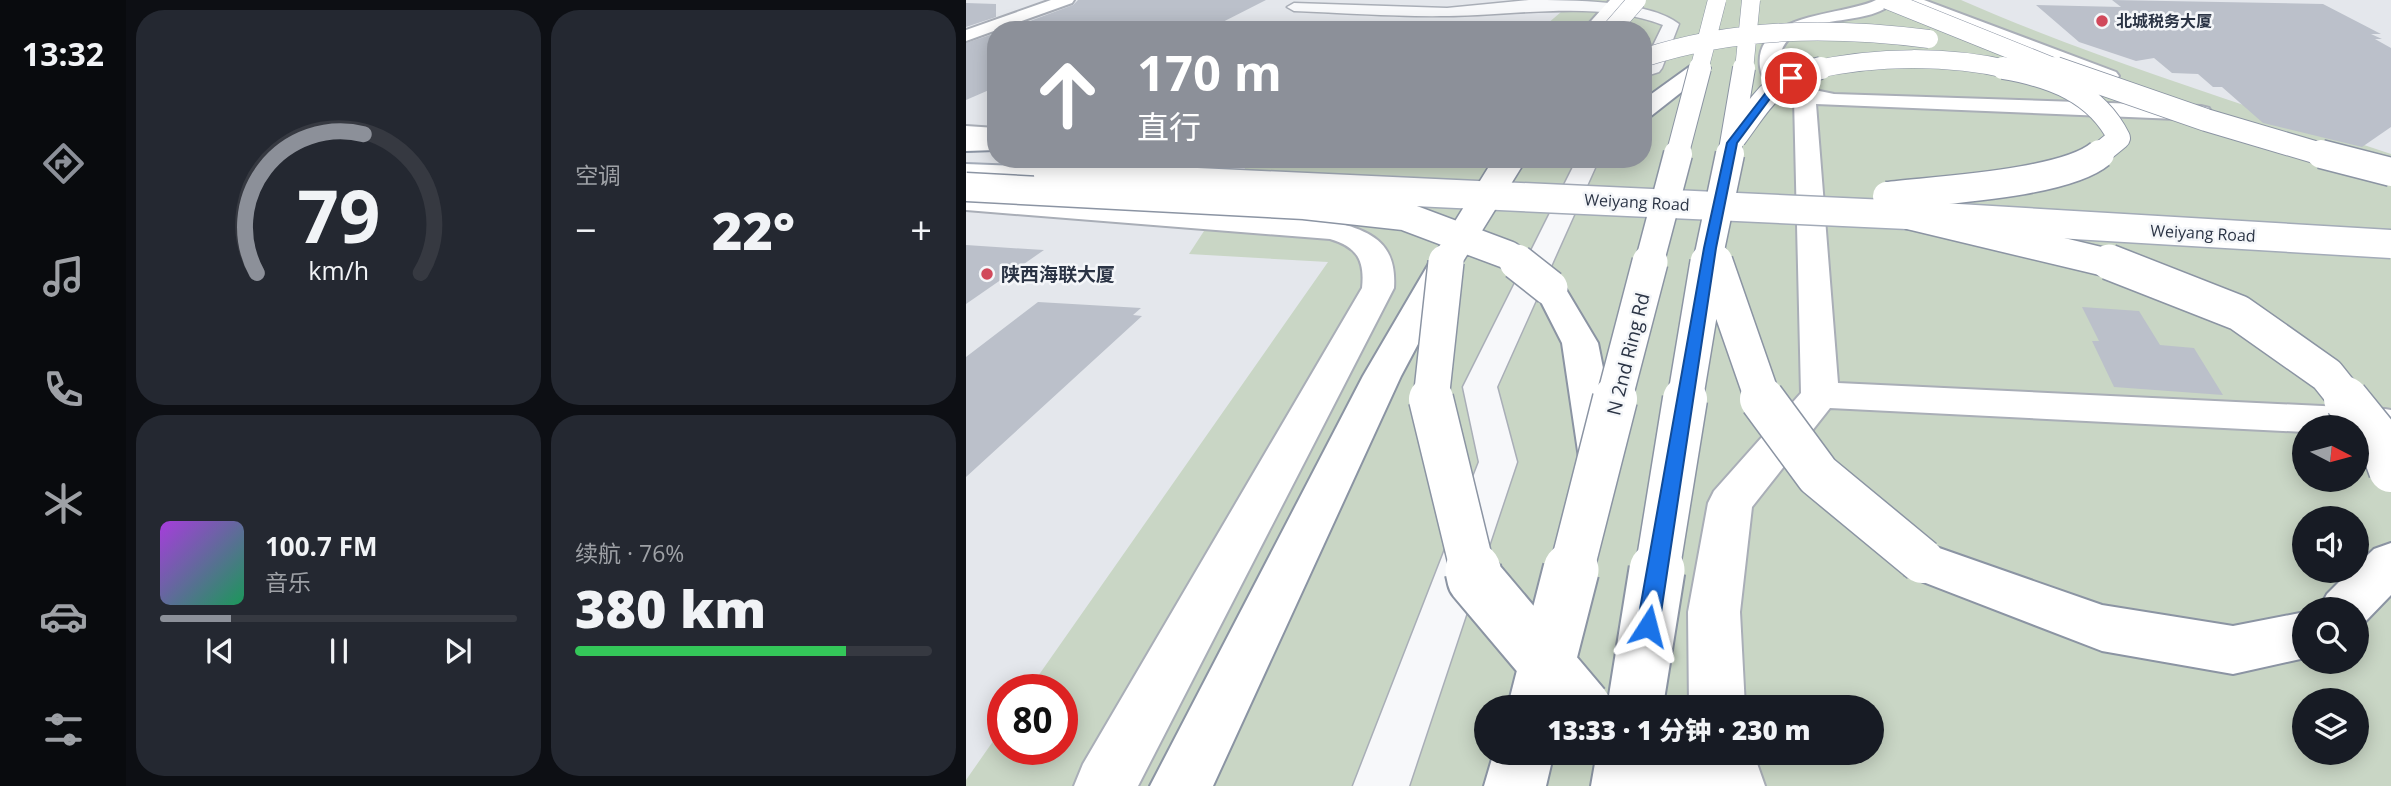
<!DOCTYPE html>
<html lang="zh">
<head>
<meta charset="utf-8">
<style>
	:root { --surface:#171b24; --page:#242831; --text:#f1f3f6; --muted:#9ea1a6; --line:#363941; --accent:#8c9099 }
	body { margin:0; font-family:"Open Sans","Noto Sans SC",sans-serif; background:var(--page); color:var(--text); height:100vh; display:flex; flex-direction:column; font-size:26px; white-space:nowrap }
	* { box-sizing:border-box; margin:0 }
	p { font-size:23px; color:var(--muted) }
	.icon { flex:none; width:38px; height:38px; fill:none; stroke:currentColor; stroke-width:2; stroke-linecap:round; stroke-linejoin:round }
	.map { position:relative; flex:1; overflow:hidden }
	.sheet { display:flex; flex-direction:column; gap:10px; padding:10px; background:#0d0f14; width:840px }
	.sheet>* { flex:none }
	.guide { position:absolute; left:21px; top:21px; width:665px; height:147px; border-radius:28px; box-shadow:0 4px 18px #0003; background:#8c9099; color:#fff; overflow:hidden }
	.needle { width:46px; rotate:96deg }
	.tools { position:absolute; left:1326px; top:415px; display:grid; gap:14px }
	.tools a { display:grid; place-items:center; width:77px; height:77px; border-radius:50%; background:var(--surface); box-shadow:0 4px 18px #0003; font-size:35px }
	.speed { position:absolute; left:21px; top:674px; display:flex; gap:14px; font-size:35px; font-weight:700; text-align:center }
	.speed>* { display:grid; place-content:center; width:91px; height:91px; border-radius:50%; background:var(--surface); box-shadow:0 4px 18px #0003; line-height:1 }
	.speed .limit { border:10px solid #d22; background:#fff; color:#111 }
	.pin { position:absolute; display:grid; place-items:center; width:60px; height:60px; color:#fff; margin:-30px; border:4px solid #fff; border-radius:50%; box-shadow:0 2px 7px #0007 }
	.me { position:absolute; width:77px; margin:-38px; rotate:9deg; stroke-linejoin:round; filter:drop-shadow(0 0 5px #0008) }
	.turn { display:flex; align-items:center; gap:24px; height:147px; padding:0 35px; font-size:32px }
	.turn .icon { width:91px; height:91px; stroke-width:2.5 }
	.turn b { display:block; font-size:49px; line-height:60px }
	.big { font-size:52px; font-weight:800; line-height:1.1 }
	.sheet .widget { flex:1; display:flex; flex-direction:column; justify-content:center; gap:10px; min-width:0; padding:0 24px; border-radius:28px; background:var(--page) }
	.sheet .dial { align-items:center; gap:0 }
	.dial svg { height:182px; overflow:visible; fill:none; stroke:var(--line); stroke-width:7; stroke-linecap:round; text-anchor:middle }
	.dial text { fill:var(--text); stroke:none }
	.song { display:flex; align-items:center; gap:21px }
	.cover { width:84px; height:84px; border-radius:10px; background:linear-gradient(135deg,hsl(280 70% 55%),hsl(150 70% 35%)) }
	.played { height:7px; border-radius:4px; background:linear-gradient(90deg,var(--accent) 20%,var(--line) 20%) }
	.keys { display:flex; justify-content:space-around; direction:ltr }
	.heat { display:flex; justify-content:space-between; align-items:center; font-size:38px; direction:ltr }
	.charge { height:10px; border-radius:5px; background:linear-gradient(90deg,#34c759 76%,var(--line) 0) }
	.sheet .tiles { flex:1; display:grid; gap:10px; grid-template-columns:repeat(2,1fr) }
	.trip { position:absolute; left:508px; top:695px; width:410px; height:70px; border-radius:35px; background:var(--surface); box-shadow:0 4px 18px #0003; font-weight:800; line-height:70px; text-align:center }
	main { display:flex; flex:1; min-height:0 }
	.tabs { display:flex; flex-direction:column; width:126px; justify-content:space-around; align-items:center; background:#090b0e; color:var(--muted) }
	.tabs .icon { width:49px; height:49px }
	.tabs .active { color:var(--accent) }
	.tabs b { font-size:32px; color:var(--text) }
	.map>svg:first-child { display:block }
	.green { fill:#c9d6c5; fill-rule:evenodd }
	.building { fill:#bbc0ca }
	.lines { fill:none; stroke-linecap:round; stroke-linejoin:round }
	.street-casing { stroke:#a9aeb7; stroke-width:3 }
	.secondary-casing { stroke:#a9aeb7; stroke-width:4 }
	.primary-casing { stroke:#a3abb8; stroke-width:4 }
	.highway-casing { stroke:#8b94a3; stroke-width:4 }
	.street { fill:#f7f8fa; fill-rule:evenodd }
	.secondary { fill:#fff; fill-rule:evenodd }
	.primary { fill:#fff; fill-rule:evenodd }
	.highway { fill:#fff; fill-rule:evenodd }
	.primary-bridge-casing { stroke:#a3abb8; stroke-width:31; stroke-linecap:butt }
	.highway-bridge-far5-casing { stroke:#8b94a3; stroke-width:19; stroke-linecap:butt }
	.highway-bridge-far4-casing { stroke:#8b94a3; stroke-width:24; stroke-linecap:butt }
	.highway-bridge-far3-casing { stroke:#8b94a3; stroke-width:31; stroke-linecap:butt }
	.highway-bridge-far2-casing { stroke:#8b94a3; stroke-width:38; stroke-linecap:butt }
	.highway-bridge-far1-casing { stroke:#8b94a3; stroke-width:47; stroke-linecap:butt }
	.highway-bridge-casing { stroke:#8b94a3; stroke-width:59; stroke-linecap:butt }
	.primary-bridge { stroke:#fff; stroke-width:28 }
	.highway-bridge-far5 { stroke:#fff; stroke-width:18 }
	.highway-bridge-far4 { stroke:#fff; stroke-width:22 }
	.highway-bridge-far3 { stroke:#fff; stroke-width:28 }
	.highway-bridge-far2 { stroke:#fff; stroke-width:35 }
	.highway-bridge-far1 { stroke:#fff; stroke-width:44 }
	.highway-bridge { stroke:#fff; stroke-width:55 }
	.route { fill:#1a73e8; stroke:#114b97; stroke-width:2 }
	.poi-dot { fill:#d1495b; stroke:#f4f6f9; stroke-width:2.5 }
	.labels { text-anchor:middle; stroke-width:5; stroke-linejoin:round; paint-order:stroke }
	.far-poi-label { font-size:16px; font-weight:bold; fill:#2b3445; stroke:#f4f6f9; text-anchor:start }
	.far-street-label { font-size:16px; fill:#2b3445; stroke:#f4f6f9 }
	.poi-label { font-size:19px; font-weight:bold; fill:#2b3445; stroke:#f4f6f9; text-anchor:start }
	.street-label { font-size:19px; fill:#2b3445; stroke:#f4f6f9 }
</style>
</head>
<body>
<main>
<nav class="tabs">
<b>13:32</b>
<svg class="icon active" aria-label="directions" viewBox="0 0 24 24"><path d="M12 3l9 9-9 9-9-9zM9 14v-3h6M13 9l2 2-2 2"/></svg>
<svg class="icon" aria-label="music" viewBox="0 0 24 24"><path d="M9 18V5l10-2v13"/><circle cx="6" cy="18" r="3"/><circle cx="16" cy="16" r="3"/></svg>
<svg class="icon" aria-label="phone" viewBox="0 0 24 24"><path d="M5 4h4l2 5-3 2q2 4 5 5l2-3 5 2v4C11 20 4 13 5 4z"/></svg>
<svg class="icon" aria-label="climate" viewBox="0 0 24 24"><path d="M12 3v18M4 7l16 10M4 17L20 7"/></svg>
<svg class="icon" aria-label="car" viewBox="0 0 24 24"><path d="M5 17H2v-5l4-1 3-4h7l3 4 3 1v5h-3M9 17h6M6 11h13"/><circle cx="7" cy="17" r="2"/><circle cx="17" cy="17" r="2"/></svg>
<svg class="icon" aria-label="filters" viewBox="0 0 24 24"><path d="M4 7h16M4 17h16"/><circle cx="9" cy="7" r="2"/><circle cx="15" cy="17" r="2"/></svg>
</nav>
<section class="sheet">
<div class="tiles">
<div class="widget dial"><svg viewBox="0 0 100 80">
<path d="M14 69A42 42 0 1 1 86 69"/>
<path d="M14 69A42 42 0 0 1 61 8" stroke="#8c9099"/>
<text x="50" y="56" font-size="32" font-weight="700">79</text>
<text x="50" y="72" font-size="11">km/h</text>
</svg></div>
<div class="widget"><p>空调</p>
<div class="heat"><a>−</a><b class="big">22°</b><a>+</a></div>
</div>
<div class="widget">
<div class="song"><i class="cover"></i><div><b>100.7 FM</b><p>音乐</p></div></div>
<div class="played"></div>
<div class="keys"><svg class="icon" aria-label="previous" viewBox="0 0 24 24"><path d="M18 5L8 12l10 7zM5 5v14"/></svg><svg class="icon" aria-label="pause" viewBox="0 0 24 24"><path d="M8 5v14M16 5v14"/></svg><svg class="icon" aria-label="next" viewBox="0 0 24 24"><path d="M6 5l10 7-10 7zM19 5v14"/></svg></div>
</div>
<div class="widget"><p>续航 · 76%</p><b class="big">380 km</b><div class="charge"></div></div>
</div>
</section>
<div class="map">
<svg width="1425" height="786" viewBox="0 0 1425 786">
	<rect width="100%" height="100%" fill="#e4e7ec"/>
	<!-- green -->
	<path class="green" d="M609,0H995C1134,61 1281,105 1425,154V786H0V780L37,727V749H96V690L63,689L362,262L223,254L285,159H677V30H574ZM1339,427H1391V480H1339ZM1339,518H1391V570H1339ZM1339,609H1391V662H1339ZM1339,700H1391V752H1339ZM520,707H905V752H520Z"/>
	<!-- building -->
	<path class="building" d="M112,0H300L241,30H40L107,5Z
		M1146,0L1357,4L1415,34H1405L1416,39H1409L1425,48V127L1396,147L1297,123L1256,87H1247L1232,74L1206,73L1188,58L1170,61L1113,42L1070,5L1155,7Z
		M0,3L30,4V17L0,27Z
		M30,33V87L0,100V43Z
		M0,245L30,247L78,250L0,304Z
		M72,302L175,308L167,315L176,316L0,477V357Z
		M1116,307L1173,311L1194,345L1228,348L1257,395L1148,387L1126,341H1133Z"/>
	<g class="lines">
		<!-- street casing -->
		<g class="street-casing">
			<path id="street" d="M563,0C606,0 682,0 713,24L696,68L693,72L677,77V66L697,25C635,0 552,15 483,16C432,17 379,13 328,11L321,7L328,3L481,8Z
				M611,159H633L531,387L551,462L443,786H387L513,462L497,387Z"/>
		</g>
		<!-- secondary casing -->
		<g class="secondary-casing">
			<path id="secondary" d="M85,0H108L106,3L0,41V30Z
				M644,0H661L635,30H617Z
				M910,0H930C901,32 828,7 814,55C812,63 813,70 818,76L839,88L868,94L1235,106L1243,108L1246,113L1243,118L1235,120L850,104L872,383L1419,409L1425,410V434H1391V427H1339V432L864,408L786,507L774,612L779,707H723L722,612L742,503L748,491L835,393L828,98C814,94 796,84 794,67C787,12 879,16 910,0Z
				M936,0H958L1150,72L1153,76L1150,80H1136L938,3Z
				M0,126L30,128V142L0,140Z
				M0,194L365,221C405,231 431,242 428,288L172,786H108L117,764L396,288C399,260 391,247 364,239L0,210Z
				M727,752H787L799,786H737Z"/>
		</g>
		<!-- primary casing -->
		<g class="primary-casing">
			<path id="primary" d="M94,159H139V160L136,165C123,168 110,167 97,164Z
				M0,164L82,167L91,170L95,175L91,180L82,183L0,180Z"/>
		</g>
		<!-- highway casing -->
		<g class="highway-casing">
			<path id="highway" d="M734,62L744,68L741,72L685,116L677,118V100L727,64Z
				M30,136V150L0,151V137Z
				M478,256L489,258L494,265L435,376L247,786H184L397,376L462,265L467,258Z
				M584,278L595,281L632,343L655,458L649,469L634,473L619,469L613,458L596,343L568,288L573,281Z
				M956,542L1136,605L1267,626L1339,612V658L1267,674L1136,651L939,575L932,561L939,547Z
				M1425,543V595L1397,624L1391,626V609H1353L1361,594L1385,570H1391V565L1408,549Z
				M528,752H588L580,786H518Z
				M631,752H749L777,764L786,786H625Z"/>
		</g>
		<!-- street -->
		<use href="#street" class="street"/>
		<!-- secondary -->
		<use href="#secondary" class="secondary"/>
		<!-- primary -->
		<use href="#primary" class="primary"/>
		<!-- highway -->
		<use href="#highway" class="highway"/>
		<!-- primary-bridge casing -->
		<g class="primary-bridge-casing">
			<path id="primary-bridge" d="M82,175L942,215L1425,244"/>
		</g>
		<!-- highway-bridge-far5 casing -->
		<g class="highway-bridge-far5-casing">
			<path id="highway-bridge-far5" d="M921,0L1095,70
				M645,30L671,0
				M677,58C771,27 866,27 963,39
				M733,70L751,0
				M778,70L785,0
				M847,70C910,56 982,55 1045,70"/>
		</g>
		<!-- highway-bridge-far4 casing -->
		<g class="highway-bridge-far4-casing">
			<path id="highway-bridge-far4" d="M1037,68C1085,76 1130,92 1153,138L1131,156
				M1090,68L1240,120L1362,156
				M769,138C798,99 805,79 855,68
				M711,156L734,68
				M763,156L778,68"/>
		</g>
		<!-- highway-bridge-far3 casing -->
		<g class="highway-bridge-far3-casing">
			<path id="highway-bridge-far3" d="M1355,154L1425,172
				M0,187L338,205L438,216L542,255L554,264
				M921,196C971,190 1098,184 1134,154
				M942,215L1147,264
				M746,254L750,264
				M479,264L544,159
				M683,264L712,154
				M741,264L764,154"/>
		</g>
		<!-- highway-bridge-far2 casing -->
		<g class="highway-bridge-far2-casing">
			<path id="highway-bridge-far2" d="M551,262L584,288
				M749,262L797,400
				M1143,262L1273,313L1361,375L1381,400
				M465,400L480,262
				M648,400L684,262
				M719,400L742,262"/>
		</g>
		<!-- highway-bridge-far1 casing -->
		<g class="highway-bridge-far1-casing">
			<path id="highway-bridge-far1" d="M465,399L507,572
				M796,399L852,475L956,561
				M1380,399L1415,442L1425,470
				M605,572L649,399
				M691,572L719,399"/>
		</g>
		<!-- highway-bridge casing -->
		<g class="highway-bridge-casing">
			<path id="highway-bridge" d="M507,570L509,579L617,707
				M570,707L605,570
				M669,707L691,570"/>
		</g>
		<!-- primary-bridge -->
		<use href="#primary-bridge" class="primary-bridge"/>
		<!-- highway-bridge-far5 -->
		<use href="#highway-bridge-far5" class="highway-bridge-far5"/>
		<!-- highway-bridge-far4 -->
		<use href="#highway-bridge-far4" class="highway-bridge-far4"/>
		<!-- highway-bridge-far3 -->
		<use href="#highway-bridge-far3" class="highway-bridge-far3"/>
		<!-- highway-bridge-far2 -->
		<use href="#highway-bridge-far2" class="highway-bridge-far2"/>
		<!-- highway-bridge-far1 -->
		<use href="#highway-bridge-far1" class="highway-bridge-far1"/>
		<!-- highway-bridge -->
		<use href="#highway-bridge" class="highway-bridge"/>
	</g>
	<!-- route -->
	<path class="route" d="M825,76L828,80L814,85L771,143L750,248L693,626L689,633L682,636L674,633L671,626L738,248L761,143L808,82Z"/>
	<!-- markers -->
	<g class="poi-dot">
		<circle cx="1136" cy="21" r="7"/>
		<circle cx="21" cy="274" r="7"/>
	</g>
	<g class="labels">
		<!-- far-poi labels -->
		<g class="far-poi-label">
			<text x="1150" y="27">北城税务大厦</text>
		</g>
		<!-- far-street labels -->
		<g class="far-street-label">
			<text transform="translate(671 202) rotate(3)" y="6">Weiyang Road</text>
			<text transform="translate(1237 233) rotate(3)" y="6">Weiyang Road</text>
		</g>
		<!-- poi labels -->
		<g class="poi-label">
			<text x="35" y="281">陕西海联大厦</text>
		</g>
		<!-- street labels -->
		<g class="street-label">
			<text transform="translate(662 354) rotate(-76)" y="7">N 2nd Ring Rd</text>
		</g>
	</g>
</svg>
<div class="tools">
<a><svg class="needle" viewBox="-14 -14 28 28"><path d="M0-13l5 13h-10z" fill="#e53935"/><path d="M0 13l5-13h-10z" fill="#9ea1a6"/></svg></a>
<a><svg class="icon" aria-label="sound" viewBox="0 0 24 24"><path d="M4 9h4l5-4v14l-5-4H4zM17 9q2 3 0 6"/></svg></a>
<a><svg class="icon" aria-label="search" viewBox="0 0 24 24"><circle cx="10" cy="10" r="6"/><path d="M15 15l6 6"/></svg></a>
<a><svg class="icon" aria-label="layers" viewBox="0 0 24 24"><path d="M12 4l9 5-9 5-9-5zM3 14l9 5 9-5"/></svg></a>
</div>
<div class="speed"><div class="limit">80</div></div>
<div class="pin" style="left:825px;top:78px;background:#d93025"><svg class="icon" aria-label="arrive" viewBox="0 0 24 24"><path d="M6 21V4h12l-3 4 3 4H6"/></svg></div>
<svg class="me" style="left:682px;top:626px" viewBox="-20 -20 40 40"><path d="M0-17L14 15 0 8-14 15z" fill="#1a73e8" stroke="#fff" stroke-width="4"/></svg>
<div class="trip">13:33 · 1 分钟 · 230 m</div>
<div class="guide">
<div class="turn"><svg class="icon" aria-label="ahead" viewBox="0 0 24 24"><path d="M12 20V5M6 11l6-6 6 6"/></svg><div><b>170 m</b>直行</div></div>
</div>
</div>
</main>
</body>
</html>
